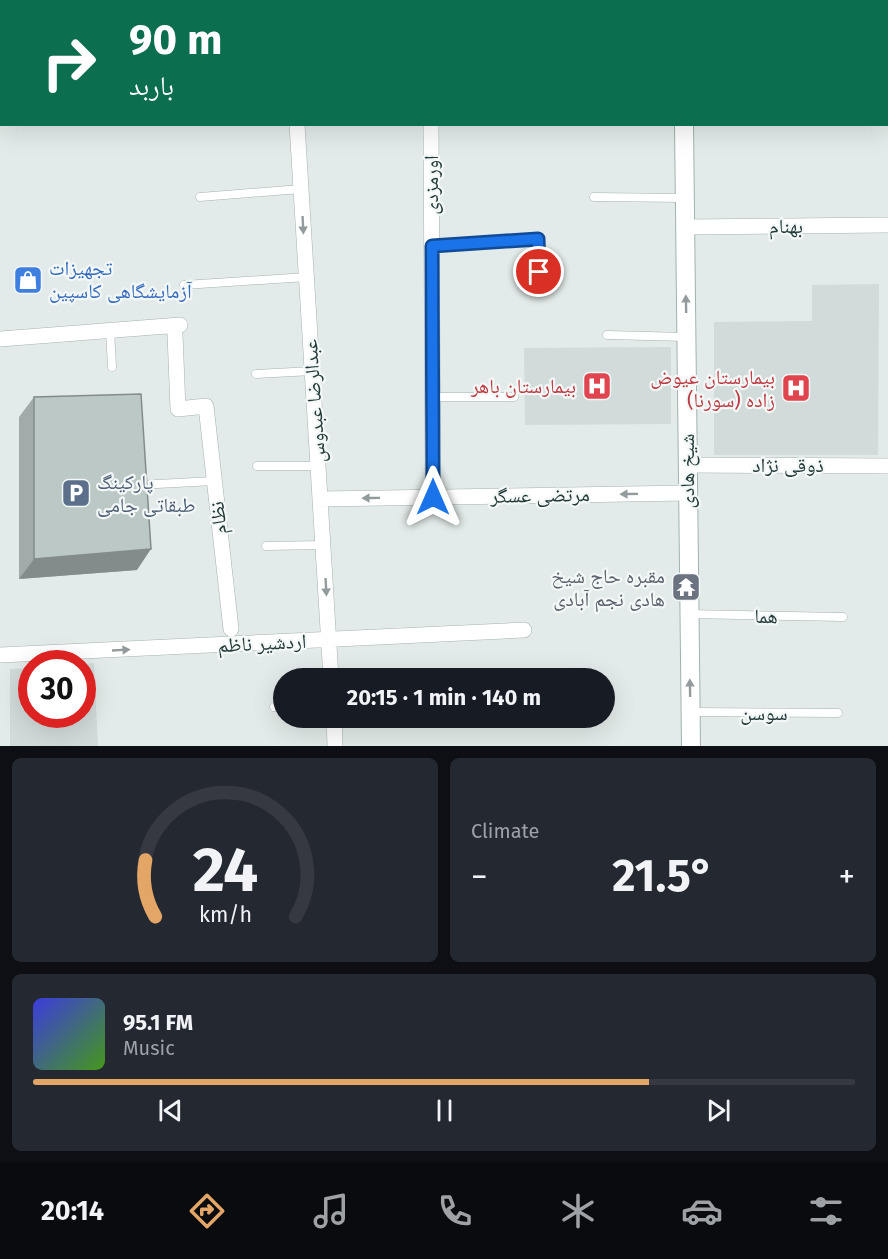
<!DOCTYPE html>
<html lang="en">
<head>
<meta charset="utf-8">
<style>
	:root { --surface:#171b24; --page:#242831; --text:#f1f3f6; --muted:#9ea1a6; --line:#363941; --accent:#e4a667 }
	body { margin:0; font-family:"Fira Sans","Noto Naskh Arabic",sans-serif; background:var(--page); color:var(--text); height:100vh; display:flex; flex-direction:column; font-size:22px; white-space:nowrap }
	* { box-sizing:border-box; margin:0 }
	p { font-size:20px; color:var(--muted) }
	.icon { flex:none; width:33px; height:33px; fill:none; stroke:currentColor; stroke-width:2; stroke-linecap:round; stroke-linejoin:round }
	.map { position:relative; height:746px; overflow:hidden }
	.panel { display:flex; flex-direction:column; gap:12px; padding:12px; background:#0d0f14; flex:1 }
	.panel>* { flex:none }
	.banner { position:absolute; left:0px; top:0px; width:888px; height:126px; box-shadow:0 6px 24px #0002; background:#0b6e4f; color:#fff; overflow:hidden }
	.speed { position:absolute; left:18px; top:650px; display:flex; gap:12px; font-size:30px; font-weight:700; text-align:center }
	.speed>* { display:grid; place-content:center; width:78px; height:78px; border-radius:50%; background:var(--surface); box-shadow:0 6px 24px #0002; line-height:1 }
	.speed .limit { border:9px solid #d22; background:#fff; color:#111 }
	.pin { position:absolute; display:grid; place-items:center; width:51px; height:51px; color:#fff; margin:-26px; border:3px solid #fff; border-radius:50%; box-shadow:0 2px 6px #0007 }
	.me { position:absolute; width:66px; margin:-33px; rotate:0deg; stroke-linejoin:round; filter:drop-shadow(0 0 4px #0008) }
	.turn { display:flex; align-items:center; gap:21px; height:126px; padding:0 30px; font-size:27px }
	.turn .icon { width:78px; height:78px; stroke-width:2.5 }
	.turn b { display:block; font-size:42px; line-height:51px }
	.big { font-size:45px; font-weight:700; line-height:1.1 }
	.panel .tile { flex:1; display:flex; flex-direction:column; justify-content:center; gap:9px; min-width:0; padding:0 21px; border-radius:9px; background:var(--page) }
	.panel .dial { align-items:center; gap:0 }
	.dial svg { height:156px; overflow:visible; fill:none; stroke:var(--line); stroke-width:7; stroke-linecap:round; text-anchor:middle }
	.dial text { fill:var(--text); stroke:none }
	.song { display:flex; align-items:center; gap:18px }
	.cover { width:72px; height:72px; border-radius:9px; background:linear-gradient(135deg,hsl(240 70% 55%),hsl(100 70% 35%)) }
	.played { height:6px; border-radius:3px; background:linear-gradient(90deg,var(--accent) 75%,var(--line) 75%) }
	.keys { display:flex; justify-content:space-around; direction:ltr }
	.heat { display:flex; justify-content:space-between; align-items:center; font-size:33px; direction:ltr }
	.panel .tiles { flex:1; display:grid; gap:12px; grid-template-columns:1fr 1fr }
	.tile:last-child { grid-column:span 2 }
	.trip { position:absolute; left:273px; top:668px; width:342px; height:60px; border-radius:30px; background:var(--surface); box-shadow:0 6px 24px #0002; font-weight:700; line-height:60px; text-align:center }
	.menu { display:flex; height:96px; justify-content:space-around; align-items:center; background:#090b0e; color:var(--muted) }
	.menu .icon { width:42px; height:42px }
	.menu .current { color:var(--accent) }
	.menu b { font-size:27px; color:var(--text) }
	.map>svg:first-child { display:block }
	.built { fill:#d1dbd9 }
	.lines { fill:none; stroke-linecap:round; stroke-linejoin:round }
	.lane-casing { stroke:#a5b2b1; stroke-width:9 }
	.street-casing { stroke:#a5b2b1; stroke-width:16 }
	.secondary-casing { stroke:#9fb3b1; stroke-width:20 }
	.lane { stroke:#fff; stroke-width:8 }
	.street { stroke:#fff; stroke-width:15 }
	.secondary { stroke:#fff; stroke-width:18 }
	.wall { fill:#a1acaa }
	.shaded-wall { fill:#838c8b }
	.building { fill:#bbc8c6; stroke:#838c8b; stroke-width:1.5 }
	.oneway { fill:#929c9c }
	.route-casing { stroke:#114b97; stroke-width:15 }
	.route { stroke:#1a73e8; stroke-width:10 }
	.labels { text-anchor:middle; stroke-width:4.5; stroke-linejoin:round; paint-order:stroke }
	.street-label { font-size:20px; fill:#243a3a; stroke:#f3f8f7 }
	.shop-label { font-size:20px; fill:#366cbe; stroke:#f3f8f7; text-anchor:start }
	.health-label { font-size:20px; fill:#be3a42; stroke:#f3f8f7; text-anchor:end }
	.service-label { font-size:20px; fill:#4e5e75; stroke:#f3f8f7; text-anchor:start }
	.worship-label { font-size:20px; fill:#5b616d; stroke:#f3f8f7; text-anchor:end }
</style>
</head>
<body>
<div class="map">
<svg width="888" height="746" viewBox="0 0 888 746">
	<rect width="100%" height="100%" fill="#e2ebe9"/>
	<!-- built -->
	<path class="built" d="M879,284L878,455H714V322L812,321V285Z
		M671,347V424L525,425L524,348Z
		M94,663L98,746H10V669L31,668L32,714H82L83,664Z"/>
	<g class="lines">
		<!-- lane casing -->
		<g class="lane-casing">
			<path id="lane" d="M200,197L301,189
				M594,197L685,198
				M431,246L538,239L539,289
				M184,285L307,277
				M110,330L112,367
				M607,335L686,337
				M256,374L312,371
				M432,397H514
				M257,466H318
				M138,485L214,481
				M266,546L323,545
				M689,614L843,617
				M274,707L284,706
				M692,712L838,713"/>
		</g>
		<!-- street casing -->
		<g class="street-casing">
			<path id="street" d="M290,0V2
				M486,0V2
				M0,104H2
				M297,124L331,678
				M431,124L433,497
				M685,227L888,225
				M175,334L178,409L206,406L231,629
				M0,339L180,325
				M688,465L888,466
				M320,499L687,493
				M0,655L524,630
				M334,717L335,746"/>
		</g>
		<!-- secondary casing -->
		<g class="secondary-casing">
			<path id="secondary" d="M682,0V2
				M684,124L691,746"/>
		</g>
		<!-- lane -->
		<use href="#lane" class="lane"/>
		<!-- street -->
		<use href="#street" class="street"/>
		<!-- secondary -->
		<use href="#secondary" class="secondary"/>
	</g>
	<!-- wall -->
	<path class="wall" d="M7,0H81V2H7Z
		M495,0H612V2H495Z
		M779,0H888V61H886V2H779Z
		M34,397L137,570L19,579V417Z"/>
	<!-- shaded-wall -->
	<path class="shaded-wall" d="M886,46H888V61H886Z
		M151,549L137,570L19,579L34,559Z"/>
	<!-- building -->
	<path class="building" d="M19,0H81V2H19Z
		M503,0H549V2H503Z
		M552,0H612V2H552Z
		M617,0H681V2H617Z
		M790,0H888V46H886V2H790Z
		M141,394L151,549L34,559V397Z"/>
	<!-- one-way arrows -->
	<defs><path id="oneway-solid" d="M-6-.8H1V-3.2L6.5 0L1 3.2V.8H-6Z" transform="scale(1.5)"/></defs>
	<g class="oneway">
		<use href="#oneway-solid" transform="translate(303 225) rotate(87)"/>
		<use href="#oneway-solid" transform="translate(686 304) rotate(-91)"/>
		<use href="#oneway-solid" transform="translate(629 494) rotate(179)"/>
		<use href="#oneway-solid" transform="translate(371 498) rotate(179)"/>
		<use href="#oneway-solid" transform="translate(326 587) rotate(87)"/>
		<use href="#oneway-solid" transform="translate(121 650) rotate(-3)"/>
		<use href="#oneway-solid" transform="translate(690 688) rotate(-91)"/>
	</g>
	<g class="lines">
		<!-- route casing -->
		<g class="route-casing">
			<path id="route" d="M433,497L432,246L538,239L539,272"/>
		</g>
		<!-- route -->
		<use href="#route" class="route"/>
	</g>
	<!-- icons -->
	<defs>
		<g id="shop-square" transform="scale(1.5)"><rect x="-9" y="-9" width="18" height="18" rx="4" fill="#3f7fe0" stroke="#f3f8f7"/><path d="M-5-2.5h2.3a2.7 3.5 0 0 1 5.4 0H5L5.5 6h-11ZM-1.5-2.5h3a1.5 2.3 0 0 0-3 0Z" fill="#fff"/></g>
		<g id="hospital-square" transform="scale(1.5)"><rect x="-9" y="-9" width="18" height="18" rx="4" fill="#e0444e" stroke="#f3f8f7"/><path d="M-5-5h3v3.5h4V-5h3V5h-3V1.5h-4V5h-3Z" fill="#fff"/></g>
		<g id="parking-square" transform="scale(1.5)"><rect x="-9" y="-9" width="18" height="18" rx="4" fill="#5c6f8a" stroke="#f3f8f7"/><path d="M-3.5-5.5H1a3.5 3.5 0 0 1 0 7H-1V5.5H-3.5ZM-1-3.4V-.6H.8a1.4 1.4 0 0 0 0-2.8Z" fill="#fff"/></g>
		<g id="temple-square" transform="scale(1.5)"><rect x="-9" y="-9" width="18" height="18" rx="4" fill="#6b7280" stroke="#f3f8f7"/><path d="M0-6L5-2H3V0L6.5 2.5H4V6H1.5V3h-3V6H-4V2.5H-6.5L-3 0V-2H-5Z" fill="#fff"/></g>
	</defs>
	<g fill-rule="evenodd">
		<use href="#shop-square" x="28" y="280"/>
		<use href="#hospital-square" x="597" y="386"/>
		<use href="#hospital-square" x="796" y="388"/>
		<use href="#parking-square" x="76" y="493"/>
		<use href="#temple-square" x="686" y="587"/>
	</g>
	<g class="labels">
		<!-- street labels -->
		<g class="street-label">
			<text transform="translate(431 185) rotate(-90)" y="7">اورمزدی</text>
			<text x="786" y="233">بهنام</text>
			<text transform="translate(314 401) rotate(-94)" y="7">عبدالرضا عبدوس</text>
			<text x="788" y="472">ذوقی نژاد</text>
			<text transform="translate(687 471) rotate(-90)" y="7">شیخ هادی</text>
			<text transform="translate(540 495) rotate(-1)" y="7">مرتضی عسگر</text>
			<text transform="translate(218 518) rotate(-96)" y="7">نظام</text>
			<text transform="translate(766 616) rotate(1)" y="7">هما</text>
			<text transform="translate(262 643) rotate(-3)" y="7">اردشیر ناظم</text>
			<text x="764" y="720">سوسن</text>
		</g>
		<!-- shop labels -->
		<g class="shop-label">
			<text x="49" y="275">تجهیزات<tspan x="49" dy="23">آزمایشگاهی کاسپین</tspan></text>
		</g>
		<!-- health labels -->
		<g class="health-label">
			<text x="775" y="384">بیمارستان عیوض<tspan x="775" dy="23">زاده (سورنا)</tspan></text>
			<text x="576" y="393">بیمارستان باهر</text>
		</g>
		<!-- service labels -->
		<g class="service-label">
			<text x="97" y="489">پارکینگ<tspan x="97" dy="23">طبقاتی جامی</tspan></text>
		</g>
		<!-- worship labels -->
		<g class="worship-label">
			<text x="665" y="583">مقبره حاج شیخ<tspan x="665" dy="23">هادی نجم آبادی</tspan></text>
		</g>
	</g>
</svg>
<div class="speed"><div class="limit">30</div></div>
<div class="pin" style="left:539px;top:272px;background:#d93025"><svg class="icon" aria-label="arrive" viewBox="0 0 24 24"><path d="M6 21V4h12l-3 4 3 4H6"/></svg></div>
<svg class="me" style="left:433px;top:497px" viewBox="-20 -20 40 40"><path d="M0-17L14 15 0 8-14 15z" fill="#1a73e8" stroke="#fff" stroke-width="4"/></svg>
<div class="trip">20:15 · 1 min · 140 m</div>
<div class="banner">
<div class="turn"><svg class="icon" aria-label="right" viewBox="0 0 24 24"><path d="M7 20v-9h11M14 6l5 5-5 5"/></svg><div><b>90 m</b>باربد</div></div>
</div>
</div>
<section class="panel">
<div class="tiles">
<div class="tile dial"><svg viewBox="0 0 100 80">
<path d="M14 69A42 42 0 1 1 86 69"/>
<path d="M14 69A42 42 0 0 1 9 40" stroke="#e4a667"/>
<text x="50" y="56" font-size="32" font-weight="700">24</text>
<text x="50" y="72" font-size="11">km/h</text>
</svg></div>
<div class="tile"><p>Climate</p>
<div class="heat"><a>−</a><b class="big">21.5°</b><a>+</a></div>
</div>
<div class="tile">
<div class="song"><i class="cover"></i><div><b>95.1 FM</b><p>Music</p></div></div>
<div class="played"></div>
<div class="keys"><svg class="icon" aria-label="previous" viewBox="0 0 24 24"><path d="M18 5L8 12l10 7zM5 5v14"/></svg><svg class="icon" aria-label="pause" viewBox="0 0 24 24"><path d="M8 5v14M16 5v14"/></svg><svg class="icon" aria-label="next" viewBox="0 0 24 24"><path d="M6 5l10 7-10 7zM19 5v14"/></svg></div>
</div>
</div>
</section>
<nav class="menu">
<b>20:14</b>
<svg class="icon current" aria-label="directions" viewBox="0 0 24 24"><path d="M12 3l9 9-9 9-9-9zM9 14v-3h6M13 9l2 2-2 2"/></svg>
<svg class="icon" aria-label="music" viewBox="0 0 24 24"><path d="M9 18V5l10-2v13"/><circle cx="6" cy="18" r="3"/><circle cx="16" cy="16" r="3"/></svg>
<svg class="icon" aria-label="phone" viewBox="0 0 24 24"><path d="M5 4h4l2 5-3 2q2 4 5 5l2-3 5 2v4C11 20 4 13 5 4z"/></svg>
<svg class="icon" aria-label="climate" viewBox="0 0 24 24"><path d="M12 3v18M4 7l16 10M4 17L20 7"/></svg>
<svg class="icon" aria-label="car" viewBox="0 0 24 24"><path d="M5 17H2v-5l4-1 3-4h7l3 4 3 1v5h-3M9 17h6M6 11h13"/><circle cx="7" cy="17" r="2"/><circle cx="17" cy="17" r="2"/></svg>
<svg class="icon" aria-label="filters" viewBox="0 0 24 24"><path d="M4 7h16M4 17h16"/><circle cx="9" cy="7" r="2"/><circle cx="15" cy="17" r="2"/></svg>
</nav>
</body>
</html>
